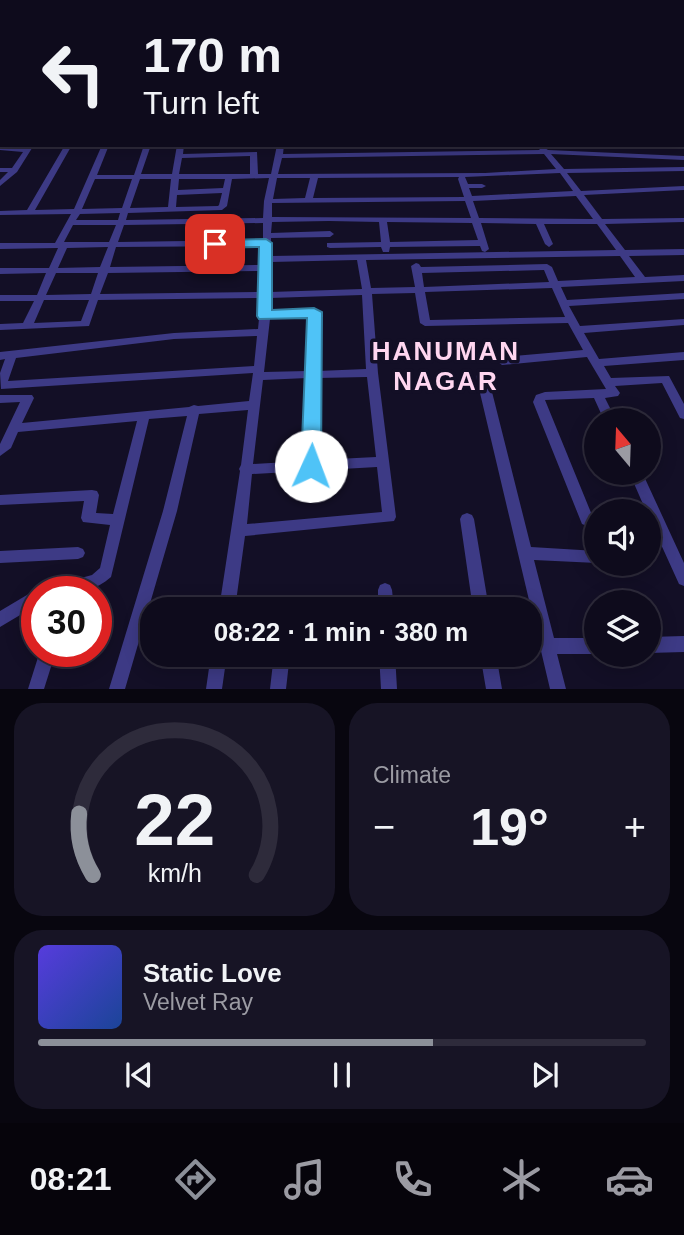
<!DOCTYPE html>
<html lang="en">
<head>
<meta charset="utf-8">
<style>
	:root { --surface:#0e0b1c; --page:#171425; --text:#f1f3f6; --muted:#9b9ba3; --line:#2e2b3b; --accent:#8c9099 }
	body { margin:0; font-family:Arial,sans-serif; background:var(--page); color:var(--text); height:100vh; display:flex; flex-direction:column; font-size:26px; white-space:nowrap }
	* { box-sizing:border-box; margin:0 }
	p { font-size:23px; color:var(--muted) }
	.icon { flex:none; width:38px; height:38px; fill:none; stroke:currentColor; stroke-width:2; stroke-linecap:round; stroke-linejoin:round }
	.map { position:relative; height:689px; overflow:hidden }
	.details { display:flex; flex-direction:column; gap:14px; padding:14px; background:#08060f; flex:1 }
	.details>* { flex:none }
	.guide { position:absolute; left:0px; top:0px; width:684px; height:147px; box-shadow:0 4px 18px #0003,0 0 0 2px var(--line); background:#0e0b1c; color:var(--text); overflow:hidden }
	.needle { width:46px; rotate:341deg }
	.tools { position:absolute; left:584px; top:408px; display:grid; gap:14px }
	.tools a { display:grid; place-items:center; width:77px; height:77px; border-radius:50%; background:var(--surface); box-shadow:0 4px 18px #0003,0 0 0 2px var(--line); font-size:35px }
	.speed { position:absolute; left:21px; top:576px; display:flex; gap:14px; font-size:35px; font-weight:700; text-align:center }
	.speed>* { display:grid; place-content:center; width:91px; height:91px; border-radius:50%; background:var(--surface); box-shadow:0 4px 18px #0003,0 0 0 2px var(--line); line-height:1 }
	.speed .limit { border:10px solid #d22; background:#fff; color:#111 }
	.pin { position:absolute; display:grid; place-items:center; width:60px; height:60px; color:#fff; margin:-30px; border-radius:14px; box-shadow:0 4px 10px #0006 }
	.me { position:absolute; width:77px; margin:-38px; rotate:2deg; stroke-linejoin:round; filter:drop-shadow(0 0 5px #0008) }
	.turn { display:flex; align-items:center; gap:24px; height:147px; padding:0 28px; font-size:32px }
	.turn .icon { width:91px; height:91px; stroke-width:2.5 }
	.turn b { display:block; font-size:49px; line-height:60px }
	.big { font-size:52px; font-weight:700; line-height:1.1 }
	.details .widget { flex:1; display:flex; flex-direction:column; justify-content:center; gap:10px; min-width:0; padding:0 24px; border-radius:28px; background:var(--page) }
	.details .dial { align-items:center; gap:0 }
	.dial svg { height:182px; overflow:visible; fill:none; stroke:var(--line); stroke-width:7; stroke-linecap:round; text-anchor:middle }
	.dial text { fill:var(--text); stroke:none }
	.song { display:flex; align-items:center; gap:21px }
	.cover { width:84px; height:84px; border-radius:10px; background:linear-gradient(135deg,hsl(250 70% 55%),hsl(220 70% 35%)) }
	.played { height:7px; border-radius:4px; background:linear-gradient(90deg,var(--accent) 65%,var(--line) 65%) }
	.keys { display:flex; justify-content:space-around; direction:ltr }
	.heat { display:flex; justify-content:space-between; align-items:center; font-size:38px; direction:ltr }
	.details .tiles { flex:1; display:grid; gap:14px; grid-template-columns:1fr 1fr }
	.widget:last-child { grid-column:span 2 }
	.trip { position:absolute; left:140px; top:597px; width:402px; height:70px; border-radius:28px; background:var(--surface); box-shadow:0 4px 18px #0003,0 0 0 2px var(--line); font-weight:700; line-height:70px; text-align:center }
	.dock { display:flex; height:112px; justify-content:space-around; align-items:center; background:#06040b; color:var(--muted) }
	.dock .icon { width:49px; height:49px }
	.dock .selected { color:var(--accent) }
	.dock b { font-size:32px; color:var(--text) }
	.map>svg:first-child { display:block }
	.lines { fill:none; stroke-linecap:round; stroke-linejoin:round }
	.river { fill:#0a1f44; fill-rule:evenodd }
	.minor { fill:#3d3a85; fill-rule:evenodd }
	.route { fill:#4fc3f7; stroke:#337fa1; stroke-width:2 }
	.labels { text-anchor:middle; stroke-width:7; stroke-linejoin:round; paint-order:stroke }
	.district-label { font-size:26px; font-weight:bold; letter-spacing:2px; fill:#ffd6f0; stroke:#130f26 }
</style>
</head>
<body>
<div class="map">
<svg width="684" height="689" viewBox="0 0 684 689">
	<rect width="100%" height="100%" fill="#130f26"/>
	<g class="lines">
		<!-- river -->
		<path class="river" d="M599,0H603L605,2H599Z
			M682,77H684V82H682Z
			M682,93H684L682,98Z
			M682,117H684V123L682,122Z"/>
		<!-- minor -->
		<path class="minor" d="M102,0H107L101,2Z
			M131,0H136L130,2Z
			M155,0H160L153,2Z
			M178,0H183L177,2Z
			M233,0H237L236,2H232Z
			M252,0H277L283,2H257Z
			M306,0H310V2H306Z
			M414,0H419L421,2H416Z
			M432,0H437L438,2H433Z
			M498,0H583L555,2H455Z
			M588,0H593L594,2H589Z
			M603,0H608L610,2H605Z
			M654,0H659L653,2Z
			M682,3H684V5H682Z
			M0,4H2V7H0Z
			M682,12H684V14H682Z
			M0,18H2V21H0Z
			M682,21H684V23H682Z
			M682,29H684V31H682Z
			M682,44H684V48H682Z
			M0,46H2V50H0Z
			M0,60H2V64H0Z
			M682,65L684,66V70L682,69Z
			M0,76H2V80H0Z
			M2,95V103L0,104V96Z
			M682,103H684V108L682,109Z
			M682,120L684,121V125H682Z
			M0,126H2V130H0Z
			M682,142H684V146L680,145H682Z
			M27,145H34L17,172L0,186V180L8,172H0V168H12L23,152L0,150V146L26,148Z
			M65,145H72L35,210L74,209L102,145H109L97,175H134L144,145H151L141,174H172L177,145H184L183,154L257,152L258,174H271L277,145H284L283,154L540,150L538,148L542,146L548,150L684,156V160L551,154L564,169L684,167V171L567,173L581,191L684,186V190L584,195L602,219L684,218V222L605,224L625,250L684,249V255L629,256L645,277L684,275V281L561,287L567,300L684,293V299L569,306L580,326L684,319V325L584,333L599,359L684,352V360L604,366L611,378L669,376L684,404V419L680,418L662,383L615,386L620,393L618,396L605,398L616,420H604L594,398L545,400L594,520L592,524L587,526L582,524L533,402L536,395L545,392L606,389L587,357L502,365L497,361L502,357L583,350L568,323L425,326L420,323L415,293L372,294L378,373L396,517L394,521L245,536L235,609H219L240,471L239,469L241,465L248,410L199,414L177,511L125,689H109L163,511L187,416L149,419L111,577C91,595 71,592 46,592L48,587L92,575L100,568L110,525L83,522L81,518L84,501L0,505V495L92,490L97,491L99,495L96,513L113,514L137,421L18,432L11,448L0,456V444L20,402L0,403V395H32L34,398L22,423L189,407L194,405L198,406L249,401L253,373L1,389L0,373L5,359L0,360V352L174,333L258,329L261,298L98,300L89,326L0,330V324L23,323L34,301H0V295H37L46,273L0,274V268H49L58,248L0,249V243H55L71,214L0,215V211L27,210ZM544,154L556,169L485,173L278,174L282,158ZM250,156V174H179L182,158ZM560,173L573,191L472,196L469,188H482L486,186L482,184H468L465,177ZM459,177L458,179L464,197L313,198L318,178ZM269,178L264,201L263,218L126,220L128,213L222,210L227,206L232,179ZM277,178H310L305,198L273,199ZM95,179H132L122,208L82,209ZM140,179H171L168,207L130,208ZM179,179H225L223,188L178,190ZM222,193L219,205L218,206L176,207L177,195ZM576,196L593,219L479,218L473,201ZM465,201L471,218L272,217V203ZM120,213L118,220H76L80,214ZM329,221L379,222L381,242L327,243V247L330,248L381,247L383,252H389L390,247L480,246L482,251L485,252L489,249L481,223L536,224L545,244L549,247L553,244L544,224H597L616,250L271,256V238L330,237L334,234L330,231L271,233L272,222ZM387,222L472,223L478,240L390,242ZM263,223V240L118,242L124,225ZM73,225H116L109,242H64ZM262,246V265L110,267L116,247ZM108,247L100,267L58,268L67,248ZM620,256L635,277L558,281L552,267L547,264L421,267L419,264L416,263L411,266L415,287L371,288L366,260ZM357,260L362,289L270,292L271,262ZM544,270L549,282L424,287L422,273ZM262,271L261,292L100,294L108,273ZM56,273H98L91,294L46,295ZM552,288L565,317L430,320L425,292ZM362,295L366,369L318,371L319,312L318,310L270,312V298ZM44,300H89L81,321L34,323ZM309,315L307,371L264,372L270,319ZM257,336L254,366L8,381L16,358L174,339ZM367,377L376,457L317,460L318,378ZM307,378L305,461L253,464L263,380ZM377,467L382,512L247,524L252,474Z
			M482,372L488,376L531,547L597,551V563L534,560L554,638H597V654H557L566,689H550L476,376Z
			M629,472H642L684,563V586L679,584L649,518V511H646Z
			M467,513L472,515L474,519L489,609H473L460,519L462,515Z
			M78,547L83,549L85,553L83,557L78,559L0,563V551Z
			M385,583L390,585L392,590L394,609H378V590L380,585Z
			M37,589L42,592H37V605L0,627V611Z
			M684,636V652L649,653V637Z
			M40,651H56L44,689H28Z
			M211,654H227L222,689H206Z
			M274,654H290L286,689H270Z
			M379,654H395L397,689H381Z
			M480,654H496L502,689H486Z"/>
	</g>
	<!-- route -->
	<path class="route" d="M266,239L272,243V310L314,308L322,312L321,466L318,471L311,473L304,471L301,466L307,318L259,319L257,316L259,247L215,248L208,244L215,240Z"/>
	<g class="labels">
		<!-- district labels -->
		<g class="district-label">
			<text x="446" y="360">HANUMAN<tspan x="446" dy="30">NAGAR</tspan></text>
		</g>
	</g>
</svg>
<div class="tools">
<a><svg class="needle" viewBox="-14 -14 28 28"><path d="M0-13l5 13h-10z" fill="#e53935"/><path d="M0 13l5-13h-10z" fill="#9b9ba3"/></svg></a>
<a><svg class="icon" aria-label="sound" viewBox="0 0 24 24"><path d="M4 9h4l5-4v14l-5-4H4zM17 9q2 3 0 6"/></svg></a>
<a><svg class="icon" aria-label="layers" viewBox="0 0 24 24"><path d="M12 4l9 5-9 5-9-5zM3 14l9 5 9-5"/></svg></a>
</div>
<div class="speed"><div class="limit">30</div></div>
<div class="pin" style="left:215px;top:244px;background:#d93025"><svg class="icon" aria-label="arrive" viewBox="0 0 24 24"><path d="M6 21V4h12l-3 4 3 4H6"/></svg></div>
<svg class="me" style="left:311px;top:466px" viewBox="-20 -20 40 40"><circle r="19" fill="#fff"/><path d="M0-13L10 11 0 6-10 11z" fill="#4fc3f7"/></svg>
<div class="trip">08:22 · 1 min · 380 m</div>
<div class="guide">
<div class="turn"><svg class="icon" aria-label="left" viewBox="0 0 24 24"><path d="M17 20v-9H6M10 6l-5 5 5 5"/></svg><div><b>170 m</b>Turn left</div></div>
</div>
</div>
<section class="details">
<div class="tiles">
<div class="widget dial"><svg viewBox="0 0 100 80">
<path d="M14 69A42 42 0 1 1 86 69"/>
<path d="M14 69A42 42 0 0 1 8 42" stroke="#8c9099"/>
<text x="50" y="56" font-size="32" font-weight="700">22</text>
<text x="50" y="72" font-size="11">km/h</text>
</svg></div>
<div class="widget"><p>Climate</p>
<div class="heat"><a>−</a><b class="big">19°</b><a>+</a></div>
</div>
<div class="widget">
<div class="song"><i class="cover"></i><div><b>Static Love</b><p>Velvet Ray</p></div></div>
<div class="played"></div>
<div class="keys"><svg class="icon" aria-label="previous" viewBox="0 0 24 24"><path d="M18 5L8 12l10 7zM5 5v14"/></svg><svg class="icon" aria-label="pause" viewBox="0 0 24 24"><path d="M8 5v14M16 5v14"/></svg><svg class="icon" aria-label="next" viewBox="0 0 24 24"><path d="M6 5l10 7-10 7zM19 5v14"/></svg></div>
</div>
</div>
</section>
<nav class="dock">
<b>08:21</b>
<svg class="icon selected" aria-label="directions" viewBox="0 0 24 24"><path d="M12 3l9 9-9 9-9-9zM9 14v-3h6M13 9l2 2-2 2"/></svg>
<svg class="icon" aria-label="music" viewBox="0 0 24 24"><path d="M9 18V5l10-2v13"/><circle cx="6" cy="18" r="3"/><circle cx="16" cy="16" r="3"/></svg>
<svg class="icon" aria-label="phone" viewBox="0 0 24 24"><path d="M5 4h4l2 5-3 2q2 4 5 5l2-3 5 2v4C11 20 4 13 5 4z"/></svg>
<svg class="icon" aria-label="climate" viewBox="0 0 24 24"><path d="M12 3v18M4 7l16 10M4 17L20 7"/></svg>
<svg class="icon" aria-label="car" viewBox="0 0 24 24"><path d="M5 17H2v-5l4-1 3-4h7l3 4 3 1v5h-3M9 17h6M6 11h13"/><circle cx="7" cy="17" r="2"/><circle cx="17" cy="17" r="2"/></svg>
</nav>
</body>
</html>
